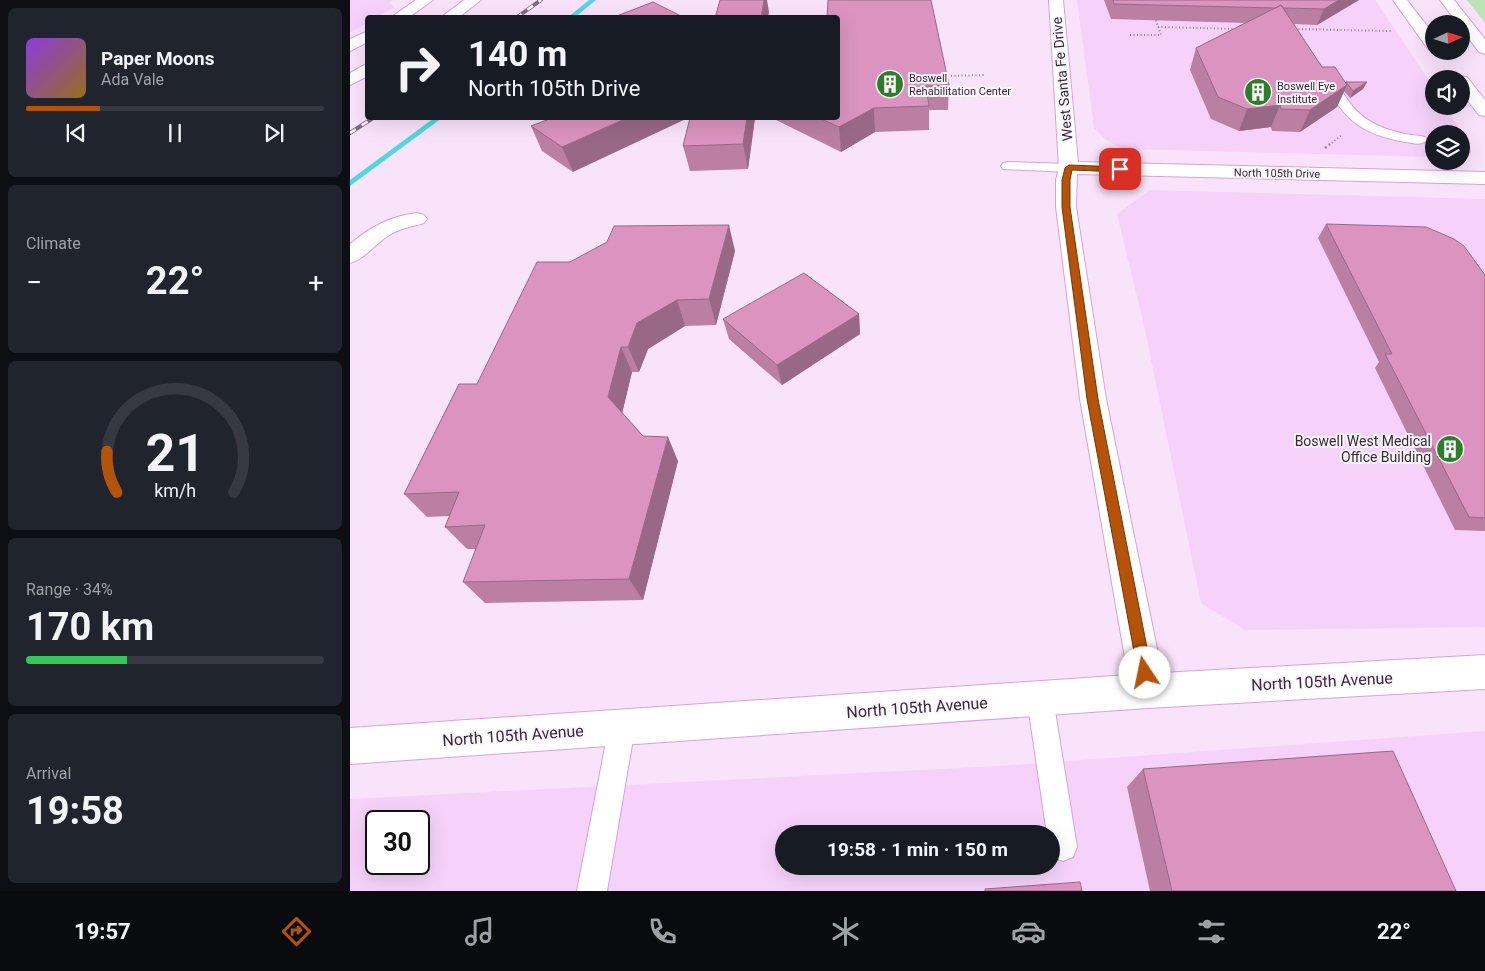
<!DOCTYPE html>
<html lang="en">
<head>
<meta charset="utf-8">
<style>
	:root { --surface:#171b24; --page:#20242c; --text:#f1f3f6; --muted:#9ea1a6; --line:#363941; --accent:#b45309 }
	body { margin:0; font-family:Roboto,sans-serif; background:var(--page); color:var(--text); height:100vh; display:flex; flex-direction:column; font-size:19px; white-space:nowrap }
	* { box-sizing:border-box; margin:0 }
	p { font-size:16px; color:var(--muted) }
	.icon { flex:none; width:28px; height:28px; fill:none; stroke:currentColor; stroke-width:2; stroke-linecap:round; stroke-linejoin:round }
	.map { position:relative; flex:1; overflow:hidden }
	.side { display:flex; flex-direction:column; gap:8px; padding:8px; background:#0d0f14; width:350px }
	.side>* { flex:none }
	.banner { position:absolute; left:15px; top:15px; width:475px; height:105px; border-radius:5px; box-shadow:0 5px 20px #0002; background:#171b24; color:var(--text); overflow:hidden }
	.needle { width:32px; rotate:86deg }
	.controls { position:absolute; left:1075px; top:15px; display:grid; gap:10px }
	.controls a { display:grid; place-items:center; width:45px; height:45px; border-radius:50%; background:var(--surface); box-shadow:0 5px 20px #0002; font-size:25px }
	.speed { position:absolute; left:15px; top:810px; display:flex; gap:10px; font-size:25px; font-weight:700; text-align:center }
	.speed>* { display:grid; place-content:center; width:65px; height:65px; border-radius:50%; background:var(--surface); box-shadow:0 5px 20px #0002; line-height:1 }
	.speed .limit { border:2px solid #111; border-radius:8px; background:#fff; color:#111 }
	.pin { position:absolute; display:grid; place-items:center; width:42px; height:42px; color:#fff; margin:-21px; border-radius:10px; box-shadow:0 2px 8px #0006 }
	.me { position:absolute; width:55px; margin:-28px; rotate:349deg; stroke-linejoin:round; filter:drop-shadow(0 0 4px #0008) }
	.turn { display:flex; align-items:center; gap:18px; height:105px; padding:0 20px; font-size:22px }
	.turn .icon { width:65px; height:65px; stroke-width:2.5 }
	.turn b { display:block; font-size:35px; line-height:42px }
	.big { font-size:38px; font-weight:700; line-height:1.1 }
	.side .tile { flex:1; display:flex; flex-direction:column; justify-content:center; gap:8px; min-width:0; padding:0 18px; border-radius:8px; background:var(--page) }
	.side .dial { align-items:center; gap:0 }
	.dial svg { height:130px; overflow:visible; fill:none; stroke:var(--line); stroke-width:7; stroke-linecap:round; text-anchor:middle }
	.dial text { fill:var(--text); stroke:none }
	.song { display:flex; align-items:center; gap:15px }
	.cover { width:60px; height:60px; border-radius:8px; background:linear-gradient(135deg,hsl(270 70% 55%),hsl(40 70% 35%)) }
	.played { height:5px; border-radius:2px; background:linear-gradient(90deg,var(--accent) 25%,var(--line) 25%) }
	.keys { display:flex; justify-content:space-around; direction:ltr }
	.heat { display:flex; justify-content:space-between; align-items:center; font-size:28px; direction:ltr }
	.charge { height:8px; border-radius:4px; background:linear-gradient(90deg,#34c759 34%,var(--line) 0) }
	.trip { position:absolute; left:425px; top:825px; width:285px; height:50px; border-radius:25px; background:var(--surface); box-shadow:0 5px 20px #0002; font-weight:700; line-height:50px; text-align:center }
	.tab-bar { display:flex; height:80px; justify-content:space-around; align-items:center; background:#090b0e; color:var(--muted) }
	.tab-bar .icon { width:35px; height:35px }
	.tab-bar .active { color:var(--accent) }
	.tab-bar b { font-size:22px; color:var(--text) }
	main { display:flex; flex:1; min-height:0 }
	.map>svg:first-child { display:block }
	.built { fill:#f6d2fa; fill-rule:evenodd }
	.green { fill:#bae3b6 }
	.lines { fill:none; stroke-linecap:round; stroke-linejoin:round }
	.stream { fill:#50d8e2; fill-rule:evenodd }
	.service-casing { stroke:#d6a2dd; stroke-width:2 }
	.minor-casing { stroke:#d6a2dd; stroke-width:2 }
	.tertiary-casing { stroke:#d6a2dd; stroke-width:2 }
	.trunk-casing { stroke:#d6a2dd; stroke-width:2 }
	.path-far1 { stroke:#968098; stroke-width:2; stroke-dasharray:1 2.5; stroke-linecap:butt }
	.path { stroke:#968098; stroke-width:2.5; stroke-dasharray:2 3; stroke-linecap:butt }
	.service { fill:#fff; fill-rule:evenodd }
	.minor { fill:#fff; fill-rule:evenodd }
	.tertiary { fill:#fff; fill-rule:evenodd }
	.trunk { fill:#fff; fill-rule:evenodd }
	.rail-casing { stroke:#7f6a82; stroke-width:4 }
	.rail { stroke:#f8f8f8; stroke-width:2.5; stroke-dasharray:7; stroke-linecap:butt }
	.wall { fill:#bb7fa4 }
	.shaded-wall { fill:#996886 }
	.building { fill:#da94bf; stroke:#996886 }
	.route { fill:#b45309; stroke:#753606 }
	.labels { text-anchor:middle; stroke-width:4; stroke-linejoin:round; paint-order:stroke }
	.far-poi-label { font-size:11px; fill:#3b263e; stroke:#f8f8f8; text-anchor:start }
	.far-street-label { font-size:11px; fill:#3b263e; stroke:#f8f8f8 }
	.street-label { font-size:14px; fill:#3b263e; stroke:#f8f8f8 }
	.poi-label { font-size:14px; fill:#3b263e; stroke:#f8f8f8; text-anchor:end }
	.near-street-label { font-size:16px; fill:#3b263e; stroke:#f8f8f8 }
</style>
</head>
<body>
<main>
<section class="side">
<div class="tile">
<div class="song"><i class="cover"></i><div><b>Paper Moons</b><p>Ada Vale</p></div></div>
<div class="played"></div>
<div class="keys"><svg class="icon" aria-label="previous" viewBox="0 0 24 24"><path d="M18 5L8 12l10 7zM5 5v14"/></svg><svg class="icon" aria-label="pause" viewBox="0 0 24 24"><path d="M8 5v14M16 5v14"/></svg><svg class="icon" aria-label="next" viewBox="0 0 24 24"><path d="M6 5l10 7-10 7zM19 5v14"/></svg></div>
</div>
<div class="tile"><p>Climate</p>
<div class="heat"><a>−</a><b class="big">22°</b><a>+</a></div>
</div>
<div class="tile dial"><svg viewBox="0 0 100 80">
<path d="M14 69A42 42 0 1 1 86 69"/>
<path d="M14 69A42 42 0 0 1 8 44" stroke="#b45309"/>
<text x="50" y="56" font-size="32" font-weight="700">21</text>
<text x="50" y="72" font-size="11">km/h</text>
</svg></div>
<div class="tile"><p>Range · 34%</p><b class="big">170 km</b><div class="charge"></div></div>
<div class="tile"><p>Arrival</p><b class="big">19:58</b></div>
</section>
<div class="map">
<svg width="1135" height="891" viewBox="0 0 1135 891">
	<rect width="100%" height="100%" fill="#f9e3fb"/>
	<!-- built -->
	<path class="built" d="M0,0H43L40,2L44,7L27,17L18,18L17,23L0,33Z
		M727,0H1025L1084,88V106H1095L1121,148V154L1117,158H1111V134H1084V157L773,149L756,140L744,128Z
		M800,190L1135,199V627L895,630L851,603L795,330L767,214Z
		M1135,731V891H0V799L648,766ZM26,821H69V864H26ZM434,834H701V866H434Z"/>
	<!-- green -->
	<path class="green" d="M1117,0H1135V23Z"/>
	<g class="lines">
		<!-- stream -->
		<path class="stream" d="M239,0H246L224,18H217Z
			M84,118H92L0,186V180Z"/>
		<!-- service casing -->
		<g class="service-casing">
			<path id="service" d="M976,73L980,74C1001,105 1008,122 1047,132C1056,135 1066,135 1075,137L1077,140C1072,146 1063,143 1055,142C1006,133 994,117 970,77Z
				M658,162L719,164L726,168L719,172L653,169L651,166L653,163Z
				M690,686L699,690L703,699L727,847L723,857L713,861L703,857L701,834H697L677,699L681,690Z
				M272,714L281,718L285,727L257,891H227L259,727L263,718Z"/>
		</g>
		<!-- minor casing -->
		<g class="minor-casing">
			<path id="minor" d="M699,0H713L728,162L1135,172V184L727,174L726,207L756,399L812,673L1135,655V689L798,708L0,764V728L778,675L730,399L706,207V180L709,168Z
				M67,213L74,215L77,219L74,223C61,227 49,228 38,236C25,244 15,259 0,263V244C21,227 40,216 67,213Z"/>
		</g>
		<!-- tertiary casing -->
		<g class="tertiary-casing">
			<path id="tertiary" d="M1043,0H1057L1084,35V51L1078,49Z
				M1090,0H1104L1135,39V54L1129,52L1111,28V24H1108Z
				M1111,76L1117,77L1135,100V116L1129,115L1111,92V79H1104Z"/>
		</g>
		<!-- trunk casing -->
		<g class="trunk-casing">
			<path id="trunk" d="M66,0H83L58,18H40Z
				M114,0H131L108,18H90Z
				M18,31V42L0,51V39Z
				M18,63V76L0,85V73Z"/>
		</g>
		<!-- path-far1 -->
		<path class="path-far1" d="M808,27L889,29
			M945,29L1041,31
			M780,35H811L805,18
			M594,76L636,75
			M979,145L992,135"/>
		<!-- path -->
		<path class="path" d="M975,148L980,144"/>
		<!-- service -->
		<use href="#service" class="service"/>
		<!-- minor -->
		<use href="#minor" class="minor"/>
		<!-- tertiary -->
		<use href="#tertiary" class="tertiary"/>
		<!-- trunk -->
		<use href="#trunk" class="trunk"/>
		<!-- rail casing -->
		<g class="rail-casing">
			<path id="rail" d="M166,18L191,0
				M0,133L23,118"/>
		</g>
		<!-- rail -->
		<use href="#rail" class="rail"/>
	</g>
	<!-- wall -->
	<path class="wall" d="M754,0H1009L967,25L944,24L972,67L996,83V82H1017L1013,89L1000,98L994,91L987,107L950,132L922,131L921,127L889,131L861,119L840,70L846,48L896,23L761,19Z
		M488,18L599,85L598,110H579V130L525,132L491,152L422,118H488Z
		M202,118L223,172L192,151L181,126Z
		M340,118H405L398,169L340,171L333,146Z
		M976,224L1135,275V531L1105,530L1025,368L1029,362L968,238Z
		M385,251L366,325L335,326L298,349L289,372H282L272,413L293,436L328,461L293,600L135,603L113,582L126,549H117L95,527L100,516L77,517L54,494L127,384L220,262Z
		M509,314L510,334L432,385L379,339L373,319Z
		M793,769L1106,891H800L777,787Z"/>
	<!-- shaded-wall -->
	<path class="shaded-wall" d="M414,0H417L419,12L418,18H411Z
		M989,0H1009L967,25L974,9Z
		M1017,82L1013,89L1000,98L1003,91Z
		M997,85L987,107L950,132L960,110Z
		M930,105L921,127L889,131L897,109Z
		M524,108L525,132L491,152L489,127Z
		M277,118H338L223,172L212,147Z
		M397,118H405L398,169L393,144Z
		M379,225L385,251L366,325L359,299Z
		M327,300L335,326L298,349L289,372L278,347L287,323Z
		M509,314L510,334L432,385L427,365Z
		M271,347L282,372L270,422L258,397Z
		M318,437L328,461L293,600L279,579Z"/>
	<!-- building -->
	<path class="building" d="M370,0H414L411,18H365Z
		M478,0H581L599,85L576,86L579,106L524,108L489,127L469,118H488V18H477Z
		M763,0H989L974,9L933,8L931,5L926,8L764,4Z
		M303,2L335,18H266L264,17Z
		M931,5L972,67H985L997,85L960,110L931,109L930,105L897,109L868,97L846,48Z
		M996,82H1017L1003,91Z
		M202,118H277L212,147L181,126Z
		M340,118H397L393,144L333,146Z
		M976,224L1076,227L1104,239L1114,246L1135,275V518L1119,517L1035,354H1042Z
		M379,225L359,299L327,300L287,323L278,347H271L258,397L293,436L318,437L279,579L113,582L135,525L95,527L109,492L54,494L109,384H127L187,262H220L257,242L264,226Z
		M454,273L509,314L427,365L373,319Z
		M1043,751L1106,891H822L793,769Z
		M730,882L732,891H635V889Z"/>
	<!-- route -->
	<path class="route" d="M719,165L770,167L774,169L770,172L722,170L720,180V207L748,399L802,673L800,678L795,680L790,678L788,673L737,399L712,207V180L715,168Z"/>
	<!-- icons -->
	<defs>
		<g id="building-disc" transform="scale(1.4375)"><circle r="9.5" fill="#2d7e29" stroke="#f8f8f8"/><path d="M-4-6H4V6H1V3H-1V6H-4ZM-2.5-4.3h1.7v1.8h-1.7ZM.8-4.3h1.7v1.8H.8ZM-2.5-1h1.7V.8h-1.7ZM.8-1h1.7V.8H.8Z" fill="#fff"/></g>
	</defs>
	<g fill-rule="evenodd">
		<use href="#building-disc" x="540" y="84"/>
		<use href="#building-disc" x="908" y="92"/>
		<use href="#building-disc" x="1100" y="449"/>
	</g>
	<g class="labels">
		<!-- far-poi labels -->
		<g class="far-poi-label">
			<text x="559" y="82">Boswell<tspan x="559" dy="13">Rehabilitation Center</tspan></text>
			<text x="927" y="90">Boswell Eye<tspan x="927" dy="13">Institute</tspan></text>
		</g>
		<!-- far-street labels -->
		<g class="far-street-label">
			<text transform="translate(927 173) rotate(1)" y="4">North 105th Drive</text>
		</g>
		<!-- street labels -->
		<g class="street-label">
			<text transform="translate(712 79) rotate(-95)" y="5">West Santa Fe Drive</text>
		</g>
		<!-- poi labels -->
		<g class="poi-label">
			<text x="1081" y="446">Boswell West Medical<tspan x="1081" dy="16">Office Building</tspan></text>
		</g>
		<!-- near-street labels -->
		<g class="near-street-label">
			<text transform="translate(972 681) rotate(-3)" y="6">North 105th Avenue</text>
			<text transform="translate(567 707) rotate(-4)" y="6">North 105th Avenue</text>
			<text transform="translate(163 735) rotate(-4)" y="6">North 105th Avenue</text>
		</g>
	</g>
</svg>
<div class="controls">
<a><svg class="needle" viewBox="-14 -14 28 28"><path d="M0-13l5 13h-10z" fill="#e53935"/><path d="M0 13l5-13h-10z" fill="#9ea1a6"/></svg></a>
<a><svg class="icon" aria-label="sound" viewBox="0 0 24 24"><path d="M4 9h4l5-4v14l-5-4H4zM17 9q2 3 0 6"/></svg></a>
<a><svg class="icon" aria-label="layers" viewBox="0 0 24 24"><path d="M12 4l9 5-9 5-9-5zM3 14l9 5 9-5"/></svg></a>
</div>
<div class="speed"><div class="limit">30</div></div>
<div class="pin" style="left:770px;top:169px;background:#d93025"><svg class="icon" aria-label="arrive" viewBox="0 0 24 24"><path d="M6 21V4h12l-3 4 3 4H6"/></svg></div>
<svg class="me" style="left:795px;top:673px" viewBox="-20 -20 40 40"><circle r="19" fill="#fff"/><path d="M0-13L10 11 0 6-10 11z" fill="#b45309"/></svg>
<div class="trip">19:58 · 1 min · 150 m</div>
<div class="banner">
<div class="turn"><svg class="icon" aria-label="right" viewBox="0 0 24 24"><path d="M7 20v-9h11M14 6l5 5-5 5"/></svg><div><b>140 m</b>North 105th Drive</div></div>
</div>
</div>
</main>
<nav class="tab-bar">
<b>19:57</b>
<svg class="icon active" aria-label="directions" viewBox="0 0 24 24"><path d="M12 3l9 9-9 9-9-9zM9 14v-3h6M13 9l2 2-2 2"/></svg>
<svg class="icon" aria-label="music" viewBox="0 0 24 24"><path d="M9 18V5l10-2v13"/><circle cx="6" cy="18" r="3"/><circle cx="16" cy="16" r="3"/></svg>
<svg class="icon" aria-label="phone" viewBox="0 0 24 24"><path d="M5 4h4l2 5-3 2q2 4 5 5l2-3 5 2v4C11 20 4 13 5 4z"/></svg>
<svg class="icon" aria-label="climate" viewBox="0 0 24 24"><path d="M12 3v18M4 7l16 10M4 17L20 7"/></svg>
<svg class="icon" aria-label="car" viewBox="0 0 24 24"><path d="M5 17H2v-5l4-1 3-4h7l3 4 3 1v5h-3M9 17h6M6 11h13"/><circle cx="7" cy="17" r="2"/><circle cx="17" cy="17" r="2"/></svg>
<svg class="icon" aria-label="filters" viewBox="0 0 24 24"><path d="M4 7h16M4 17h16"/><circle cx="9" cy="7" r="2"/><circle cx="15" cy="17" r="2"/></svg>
<b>22°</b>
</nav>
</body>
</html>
